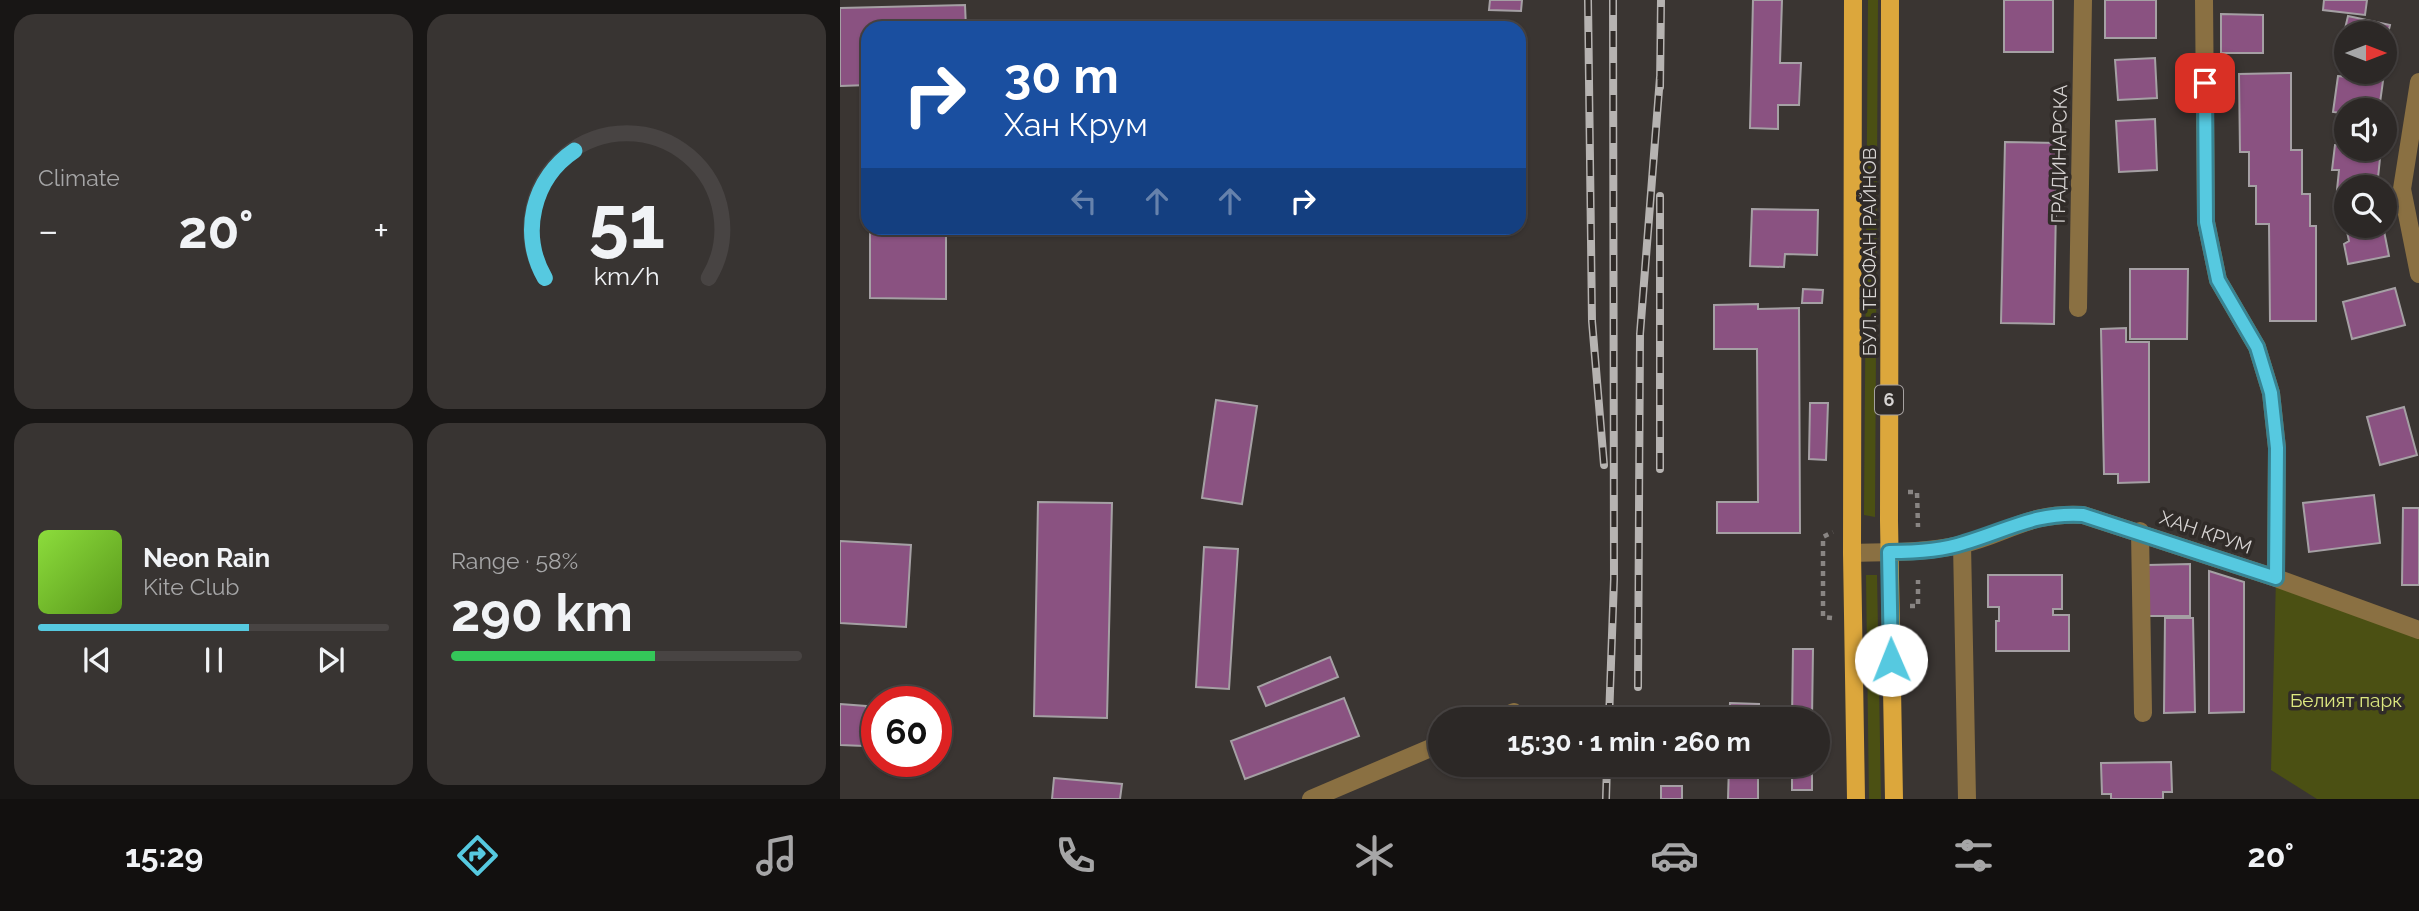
<!DOCTYPE html>
<html lang="en">
<head>
<meta charset="utf-8">
<style>
	:root { --surface:#2c2826; --page:#383432; --text:#f1f3f6; --muted:#a6a6a7; --line:#484443; --accent:#56c9e0 }
	body { margin:0; font-family:Raleway,sans-serif; background:var(--page); color:var(--text); height:100vh; display:flex; flex-direction:column; font-size:26px; white-space:nowrap }
	* { box-sizing:border-box; margin:0 }
	p { font-size:23px; color:var(--muted) }
	.icon { flex:none; width:38px; height:38px; fill:none; stroke:currentColor; stroke-width:2; stroke-linecap:round; stroke-linejoin:round }
	.map { position:relative; flex:1; overflow:hidden }
	.sheet { display:flex; flex-direction:column; gap:14px; padding:14px; background:#181615; width:840px }
	.sheet>* { flex:none }
	.guide { position:absolute; left:21px; top:21px; width:665px; height:214px; border-radius:21px; box-shadow:0 2px 5px #0004,0 0 0 2px var(--line); background:#1a4fa0; color:#fff; overflow:hidden }
	.needle { width:46px; rotate:90deg }
	.buttons { position:absolute; left:1494px; top:21px; display:grid; gap:14px }
	.buttons a { display:grid; place-items:center; width:63px; height:63px; border-radius:50%; background:var(--surface); box-shadow:0 2px 5px #0004,0 0 0 2px var(--line); font-size:35px }
	.speed { position:absolute; left:21px; top:686px; display:flex; gap:14px; font-size:35px; font-weight:700; text-align:center }
	.speed>* { display:grid; place-content:center; width:91px; height:91px; border-radius:50%; background:var(--surface); box-shadow:0 2px 5px #0004,0 0 0 2px var(--line); line-height:1 }
	.speed .limit { border:10px solid #d22; background:#fff; color:#111 }
	.pin { position:absolute; display:grid; place-items:center; width:60px; height:60px; color:#fff; margin:-30px; border-radius:14px; box-shadow:0 4px 10px #0006 }
	.me { position:absolute; width:77px; margin:-38px; rotate:359deg; stroke-linejoin:round; filter:drop-shadow(0 0 5px #0008) }
	.turn { display:flex; align-items:center; gap:24px; height:147px; padding:0 28px; font-size:32px }
	.turn .icon { width:91px; height:91px; stroke-width:2.5 }
	.turn b { display:block; font-size:49px; line-height:60px }
	.lanes { display:flex; align-items:center; height:66px; padding:0 28px; background:#0003; justify-content:center; gap:35px; direction:ltr }
	.lanes .off { opacity:.35 }
	.big { font-size:52px; font-weight:700; line-height:1.1 }
	.sheet .tile { flex:1; display:flex; flex-direction:column; justify-content:center; gap:10px; min-width:0; padding:0 24px; border-radius:21px; background:var(--page) }
	.sheet .dial { align-items:center; gap:0 }
	.dial svg { height:182px; overflow:visible; fill:none; stroke:var(--line); stroke-width:7; stroke-linecap:round; text-anchor:middle }
	.dial text { fill:var(--text); stroke:none }
	.song { display:flex; align-items:center; gap:21px }
	.cover { width:84px; height:84px; border-radius:10px; background:linear-gradient(135deg,hsl(90 70% 55%),hsl(90 70% 35%)) }
	.played { height:7px; border-radius:4px; background:linear-gradient(90deg,var(--accent) 60%,var(--line) 60%) }
	.keys { display:flex; justify-content:space-around; direction:ltr }
	.heat { display:flex; justify-content:space-between; align-items:center; font-size:38px; direction:ltr }
	.charge { height:10px; border-radius:5px; background:linear-gradient(90deg,#34c759 58%,var(--line) 0) }
	.sheet .tiles { flex:1; display:grid; gap:14px; grid-template-columns:repeat(2,1fr) }
	.trip { position:absolute; left:588px; top:707px; width:402px; height:70px; border-radius:35px; background:var(--surface); box-shadow:0 2px 5px #0004,0 0 0 2px var(--line); font-weight:700; line-height:70px; text-align:center }
	.tabs { display:flex; height:112px; justify-content:space-around; align-items:center; background:#12100f; color:var(--muted) }
	.tabs .icon { width:49px; height:49px }
	.tabs .on { color:var(--accent) }
	.tabs b { font-size:32px; color:var(--text) }
	main { display:flex; flex:1; min-height:0 }
	.map>svg:first-child { display:block }
	.green { fill:#4b5013 }
	.building { fill:#8a5281; stroke:#a5a0a4; stroke-width:2 }
	.lines { fill:none; stroke-linecap:round; stroke-linejoin:round }
	.path { stroke:#898583; stroke-width:4.5; stroke-dasharray:5 5; stroke-linecap:butt }
	.minor { stroke:#8a7042; stroke-width:18 }
	.major { stroke:#dca73c; stroke-width:18 }
	.rail-casing { stroke:#b6b3b1; stroke-width:8 }
	.rail { stroke:#302b28; stroke-width:5; stroke-dasharray:16; stroke-linecap:butt }
	.route-casing { stroke:#388392; stroke-width:18 }
	.route { stroke:#56c9e0; stroke-width:12 }
	.labels { text-anchor:middle; stroke-width:7; stroke-linejoin:round; paint-order:stroke }
	.shield { fill:#302b28; stroke:#a5a1a0; stroke-width:2 }
	.shield-label { font-size:18px; font-weight:bold; fill:#d7d4d3 }
	.street-label { font-size:19px; fill:#d7d4d3; stroke:#302b28 }
	.park-label { font-size:19px; fill:#dde880; stroke:#302b28 }
</style>
</head>
<body>
<main>
<section class="sheet">
<div class="tiles">
<div class="tile"><p>Climate</p>
<div class="heat"><a>−</a><b class="big">20°</b><a>+</a></div>
</div>
<div class="tile dial"><svg viewBox="0 0 100 80">
<path d="M14 69A42 42 0 1 1 86 69"/>
<path d="M14 69A42 42 0 0 1 27 13" stroke="#56c9e0"/>
<text x="50" y="56" font-size="32" font-weight="700">51</text>
<text x="50" y="72" font-size="11">km/h</text>
</svg></div>
<div class="tile">
<div class="song"><i class="cover"></i><div><b>Neon Rain</b><p>Kite Club</p></div></div>
<div class="played"></div>
<div class="keys"><svg class="icon" aria-label="previous" viewBox="0 0 24 24"><path d="M18 5L8 12l10 7zM5 5v14"/></svg><svg class="icon" aria-label="pause" viewBox="0 0 24 24"><path d="M8 5v14M16 5v14"/></svg><svg class="icon" aria-label="next" viewBox="0 0 24 24"><path d="M6 5l10 7-10 7zM19 5v14"/></svg></div>
</div>
<div class="tile"><p>Range · 58%</p><b class="big">290 km</b><div class="charge"></div></div>
</div>
</section>
<div class="map">
<svg width="1579" height="799" viewBox="0 0 1579 799">
	<rect width="100%" height="100%" fill="#3a3532"/>
	<!-- green -->
	<path class="green" d="M1028,0H1038L1035,517L1024,515Z
		M1026,575H1037L1041,799H1029Z
		M1436,578L1579,630V799H1477L1431,770Z"/>
	<!-- building -->
	<path class="building" d="M650,0H682L681,11L649,10Z
		M913,0H942L940,63H961L959,105H938V129L910,128Z
		M1164,0H1213V52H1164Z
		M1265,0H1316V38H1265Z
		M1484,0H1527L1525,15L1483,10Z
		M125,5L126,28H28V85L0,86V8Z
		M1381,14L1423,15V53H1381Z
		M1508,16L1550,25L1545,46V33H1507V47L1501,46Z
		M1315,58L1317,98L1278,100L1275,60Z
		M1451,73V150H1462V194H1470V226H1476V321H1430L1429,224H1416V186H1409V152H1400L1399,74Z
		M1498,76L1543,81L1539,110H1507V126L1500,125L1501,113L1493,112Z
		M1315,119L1317,170L1279,172L1276,121Z
		M1165,142L1217,143L1214,324L1161,323Z
		M1495,145L1507,146V149H1541L1537,187L1497,190L1499,170H1492Z
		M912,209L978,210L977,255L945,254L944,267L910,266Z
		M1505,222L1507,226H1543L1549,256L1508,264L1504,244L1509,241Z
		M30,228H106V299L30,298Z
		M1290,269H1348L1347,339H1290Z
		M1555,288L1565,325L1512,339L1503,302Z
		M963,289L983,290L982,303H962Z
		M918,304V309L959,308L960,533H877V502H918L917,349H874V305Z
		M1286,328V342H1309V482L1278,483V474H1264L1261,329Z
		M376,400L417,406L402,504L362,498Z
		M970,403H988L986,460L969,459Z
		M1564,407L1577,455L1540,465L1527,417Z
		M1534,495L1540,543L1469,552L1463,503Z
		M198,502L272,503L267,718L194,716Z
		M1563,508H1579V585H1562Z
		M0,541L71,545L66,627L0,623Z
		M364,547L398,549L389,689L356,687Z
		M1350,564V616H1308V565Z
		M1369,571L1404,582V712L1369,713Z
		M1148,575H1222V609H1213V615H1229V651H1156V621H1159V607H1148Z
		M1325,618H1353L1355,712L1324,713Z
		M953,649H973L972,719H952Z
		M490,657L498,677L426,706L418,687Z
		M504,698L519,736L405,779L391,741Z
		M890,703L919,704V719H889Z
		M0,704L26,706L24,746L0,745Z
		M1331,762L1332,792H1323V799H1271V794H1262L1261,763Z
		M889,765H918V799H888Z
		M952,765H972V790H952Z
		M214,778L282,784L280,799H212Z
		M821,786H842V799H821Z"/>
	<g class="lines">
		<!-- path -->
		<path class="path" d="M1068,492H1077L1078,527
			M1070,606H1078V580
			M992,618L983,617V537L993,532"/>
		<!-- minor -->
		<path class="minor" d="M1364,0L1366,222L1378,280L1417,347L1431,393L1437,448L1436,578
			M1579,82L1562,189L1579,274
			M1238,308L1243,0
			M1300,531L1303,713
			M1122,544L1127,799
			M1012,553C1048,552 1084,553 1119,545C1168,534 1187,512 1243,515L1436,578L1579,630
			M657,719L674,712
			M471,799L600,744"/>
		<!-- major -->
		<path class="major" d="M1013,0L1012,553L1016,799
			M1050,0L1049,521L1054,799"/>
		<!-- rail casing -->
		<g class="rail-casing">
			<path id="rail" d="M748,0L752,321L764,465
				M820,87L821,0
				M820,469V196
				M798,687L800,334L820,77
				M769,719L774,579L773,0
				M766,799L767,765"/>
		</g>
		<!-- rail -->
		<use href="#rail" class="rail"/>
	</g>
	<g class="lines">
		<!-- route casing -->
		<g class="route-casing">
			<path id="route" d="M1051,660L1049,552C1074,552 1101,551 1124,543C1168,530 1196,512 1243,515L1436,578L1437,448L1431,393L1417,347L1378,280L1366,222L1365,83"/>
		</g>
		<!-- route -->
		<use href="#route" class="route"/>
	</g>
	<g class="labels">
		<!-- shield labels -->
		<rect class="shield" x="1035" y="385.5" width="28" height="29" rx="5"/>
		<g class="shield-label">
			<text x="1049" y="406">6</text>
		</g>
		<!-- street labels -->
		<g class="street-label">
			<text transform="translate(1219 154) rotate(-89)" y="7">ГРАДИНАРСКА</text>
			<text transform="translate(1029 252) rotate(-90)" y="7">БУЛ. ТЕОФАН РАЙНОВ</text>
			<text transform="translate(1366 532) rotate(19)" y="7">ХАН КРУМ</text>
		</g>
		<!-- park labels -->
		<g class="park-label">
			<text x="1506" y="707">Белият парк</text>
		</g>
	</g>
</svg>
<div class="buttons">
<a><svg class="needle" viewBox="-14 -14 28 28"><path d="M0-13l5 13h-10z" fill="#e53935"/><path d="M0 13l5-13h-10z" fill="#a6a6a7"/></svg></a>
<a><svg class="icon" aria-label="sound" viewBox="0 0 24 24"><path d="M4 9h4l5-4v14l-5-4H4zM17 9q2 3 0 6"/></svg></a>
<a><svg class="icon" aria-label="search" viewBox="0 0 24 24"><circle cx="10" cy="10" r="6"/><path d="M15 15l6 6"/></svg></a>
</div>
<div class="speed"><div class="limit">60</div></div>
<div class="pin" style="left:1365px;top:83px;background:#d93025"><svg class="icon" aria-label="arrive" viewBox="0 0 24 24"><path d="M6 21V4h12l-3 4 3 4H6"/></svg></div>
<svg class="me" style="left:1051px;top:660px" viewBox="-20 -20 40 40"><circle r="19" fill="#fff"/><path d="M0-13L10 11 0 6-10 11z" fill="#56c9e0"/></svg>
<div class="trip">15:30 · 1 min · 260 m</div>
<div class="guide">
<div class="turn"><svg class="icon" aria-label="right" viewBox="0 0 24 24"><path d="M7 20v-9h11M14 6l5 5-5 5"/></svg><div><b>30 m</b>Хан Крум</div></div>
<div class="lanes"><svg class="icon off" aria-label="left" viewBox="0 0 24 24"><path d="M17 20v-9H6M10 6l-5 5 5 5"/></svg><svg class="icon off" aria-label="ahead" viewBox="0 0 24 24"><path d="M12 20V5M6 11l6-6 6 6"/></svg><svg class="icon off" aria-label="ahead" viewBox="0 0 24 24"><path d="M12 20V5M6 11l6-6 6 6"/></svg><svg class="icon" aria-label="right" viewBox="0 0 24 24"><path d="M7 20v-9h11M14 6l5 5-5 5"/></svg></div>
</div>
</div>
</main>
<nav class="tabs">
<b>15:29</b>
<svg class="icon on" aria-label="directions" viewBox="0 0 24 24"><path d="M12 3l9 9-9 9-9-9zM9 14v-3h6M13 9l2 2-2 2"/></svg>
<svg class="icon" aria-label="music" viewBox="0 0 24 24"><path d="M9 18V5l10-2v13"/><circle cx="6" cy="18" r="3"/><circle cx="16" cy="16" r="3"/></svg>
<svg class="icon" aria-label="phone" viewBox="0 0 24 24"><path d="M5 4h4l2 5-3 2q2 4 5 5l2-3 5 2v4C11 20 4 13 5 4z"/></svg>
<svg class="icon" aria-label="climate" viewBox="0 0 24 24"><path d="M12 3v18M4 7l16 10M4 17L20 7"/></svg>
<svg class="icon" aria-label="car" viewBox="0 0 24 24"><path d="M5 17H2v-5l4-1 3-4h7l3 4 3 1v5h-3M9 17h6M6 11h13"/><circle cx="7" cy="17" r="2"/><circle cx="17" cy="17" r="2"/></svg>
<svg class="icon" aria-label="filters" viewBox="0 0 24 24"><path d="M4 7h16M4 17h16"/><circle cx="9" cy="7" r="2"/><circle cx="15" cy="17" r="2"/></svg>
<b>20°</b>
</nav>
</body>
</html>
